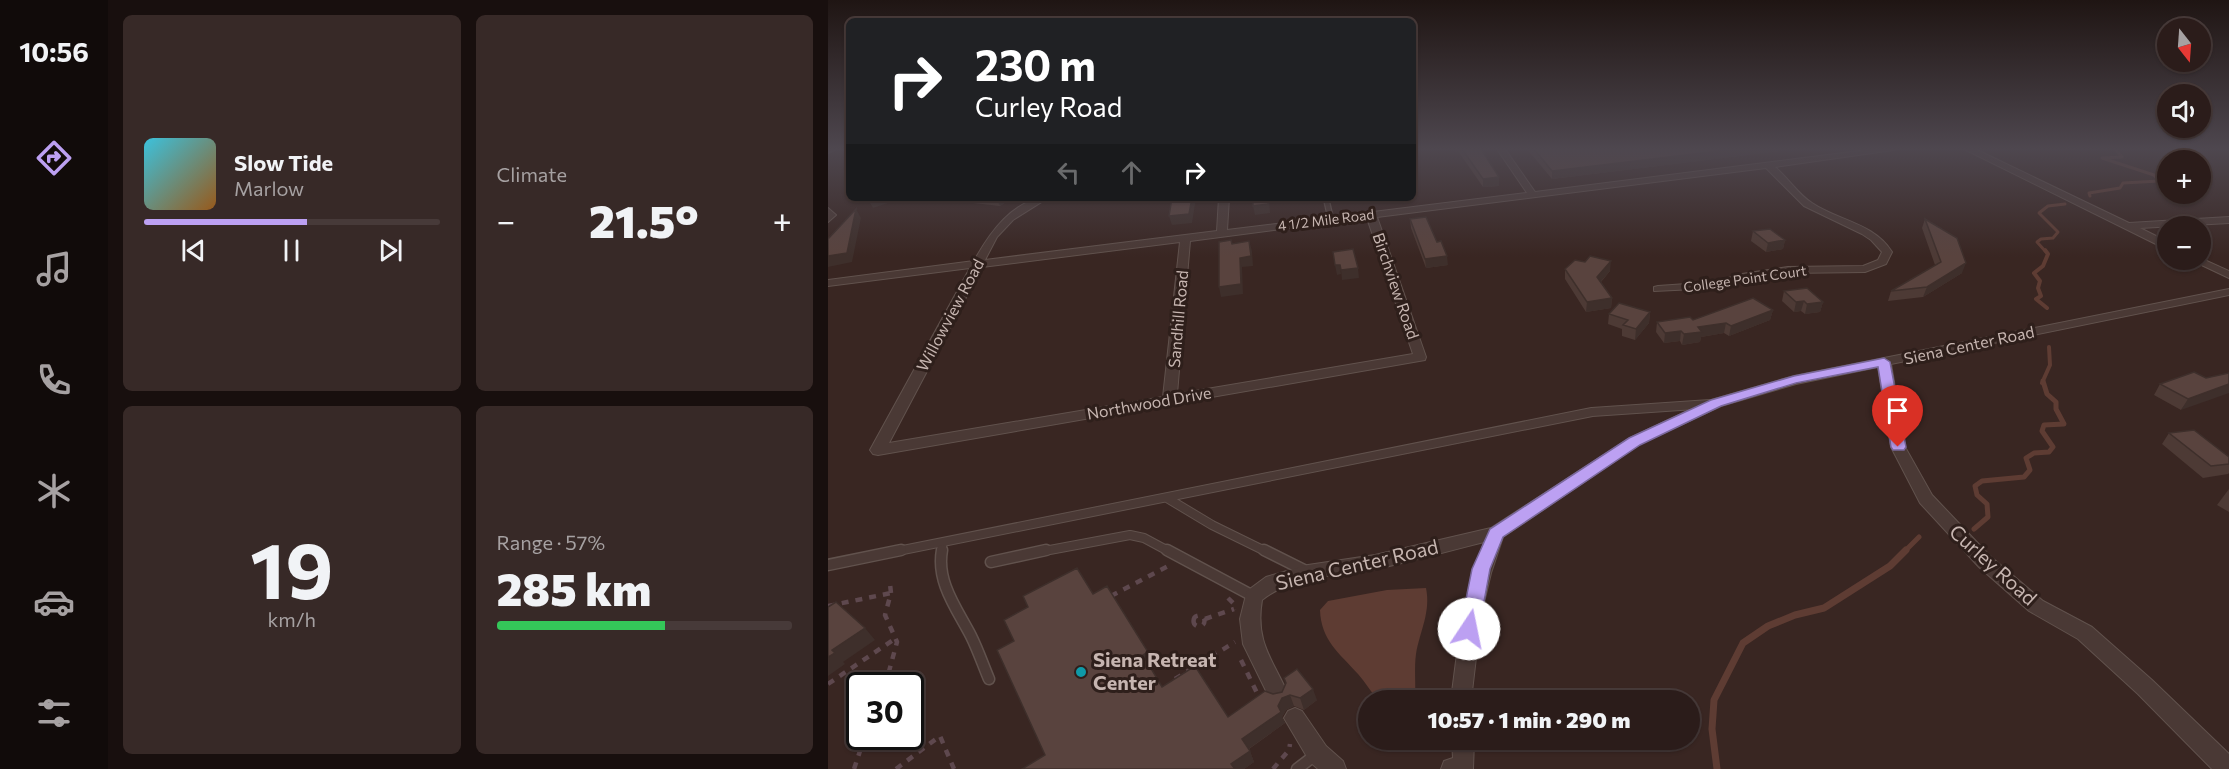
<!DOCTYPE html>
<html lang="en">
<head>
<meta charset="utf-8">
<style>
	:root { --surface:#2b1c1a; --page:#372927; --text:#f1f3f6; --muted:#a6a1a2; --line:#473a39; --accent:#bca0f2 }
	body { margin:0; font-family:Commissioner,sans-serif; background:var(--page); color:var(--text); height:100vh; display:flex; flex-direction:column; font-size:22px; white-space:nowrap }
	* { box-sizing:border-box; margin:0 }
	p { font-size:20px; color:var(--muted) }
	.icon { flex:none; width:33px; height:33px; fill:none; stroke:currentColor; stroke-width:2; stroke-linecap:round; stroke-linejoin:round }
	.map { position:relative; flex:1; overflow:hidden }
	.panel { display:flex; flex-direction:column; gap:15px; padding:15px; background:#180f0e; width:720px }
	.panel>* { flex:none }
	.banner { position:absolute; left:18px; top:18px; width:570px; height:183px; border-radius:9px; box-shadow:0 2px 4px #0004,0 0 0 2px var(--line); background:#202124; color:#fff; overflow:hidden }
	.needle { width:39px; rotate:163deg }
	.fabs { position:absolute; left:1329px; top:18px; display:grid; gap:12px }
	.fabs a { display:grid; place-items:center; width:54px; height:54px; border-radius:50%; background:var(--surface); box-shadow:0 2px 4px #0004,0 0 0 2px var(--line); font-size:30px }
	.speed { position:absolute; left:18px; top:672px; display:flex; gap:12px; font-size:30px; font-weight:700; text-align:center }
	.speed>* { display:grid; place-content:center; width:78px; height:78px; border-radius:50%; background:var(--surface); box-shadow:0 2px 4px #0004,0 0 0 2px var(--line); line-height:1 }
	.speed .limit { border:3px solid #111; border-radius:9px; background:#fff; color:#111 }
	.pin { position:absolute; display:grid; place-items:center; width:51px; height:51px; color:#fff; margin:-62px -26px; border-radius:50% 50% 50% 0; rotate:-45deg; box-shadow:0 0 6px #0007 }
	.pin .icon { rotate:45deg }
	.me { position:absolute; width:66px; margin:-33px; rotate:11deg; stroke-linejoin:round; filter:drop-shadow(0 0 4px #0008) }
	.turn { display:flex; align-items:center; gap:21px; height:126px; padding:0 30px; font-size:27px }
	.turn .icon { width:78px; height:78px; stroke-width:2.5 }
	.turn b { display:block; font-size:42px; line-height:51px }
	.lanes { display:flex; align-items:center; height:57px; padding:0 30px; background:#0003; justify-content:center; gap:30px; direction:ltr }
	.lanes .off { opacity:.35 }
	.big { font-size:45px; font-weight:800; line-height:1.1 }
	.panel .card { flex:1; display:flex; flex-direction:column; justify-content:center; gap:9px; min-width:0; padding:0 21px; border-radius:9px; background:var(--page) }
	.panel .dial { align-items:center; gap:0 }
	.dial b { font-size:78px; line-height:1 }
	.song { display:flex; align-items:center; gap:18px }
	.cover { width:72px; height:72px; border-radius:9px; background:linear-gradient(135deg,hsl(190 70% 55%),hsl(30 70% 35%)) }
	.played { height:6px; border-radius:3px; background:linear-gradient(90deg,var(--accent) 55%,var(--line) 55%) }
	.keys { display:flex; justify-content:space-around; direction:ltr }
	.heat { display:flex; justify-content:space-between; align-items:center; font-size:33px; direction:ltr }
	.charge { height:9px; border-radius:4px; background:linear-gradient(90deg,#34c759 57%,var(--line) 0) }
	.panel .tiles { flex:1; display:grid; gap:15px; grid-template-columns:repeat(2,1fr) }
	.trip { position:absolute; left:530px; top:690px; width:342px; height:60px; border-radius:30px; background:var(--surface); box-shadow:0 2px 4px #0004,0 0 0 2px var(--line); font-weight:800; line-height:60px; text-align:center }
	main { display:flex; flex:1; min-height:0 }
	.tab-bar { display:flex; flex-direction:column; width:108px; justify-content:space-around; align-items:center; background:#110b0a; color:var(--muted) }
	.tab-bar .icon { width:42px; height:42px }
	.tab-bar .on { color:var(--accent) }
	.tab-bar b { font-size:27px; color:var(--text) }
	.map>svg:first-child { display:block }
	.water { fill:#5e3c33 }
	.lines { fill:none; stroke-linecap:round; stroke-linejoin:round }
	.stream-far3 { stroke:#5e3c33; stroke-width:3 }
	.stream-far2 { stroke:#5e3c33; stroke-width:4 }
	.stream-far1 { stroke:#5e3c33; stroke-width:5 }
	.stream { stroke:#5e3c33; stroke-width:7 }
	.lane-far2-casing { stroke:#61524d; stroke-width:7 }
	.lane-far1-casing { stroke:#61524d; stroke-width:10 }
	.lane-casing { stroke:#61524d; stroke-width:13 }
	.street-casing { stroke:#61524d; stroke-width:2 }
	.path { stroke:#5e484e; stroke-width:4.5; stroke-dasharray:7 7; stroke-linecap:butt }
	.lane-far2 { stroke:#4a3935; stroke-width:4.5 }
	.lane-far1 { stroke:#4a3935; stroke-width:8 }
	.lane { stroke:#4a3935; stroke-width:10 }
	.street { fill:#4a3935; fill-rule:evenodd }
	.wall { fill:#4d3a35 }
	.shaded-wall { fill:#3e2f2b }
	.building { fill:#59433e; stroke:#3e2f2b; stroke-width:1.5 }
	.route { fill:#bca0f2; stroke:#7a689d; stroke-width:1.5 }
	.culture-dot { fill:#0f9aa8; stroke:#2e1f1b; stroke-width:2 }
	.labels { text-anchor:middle; stroke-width:6; stroke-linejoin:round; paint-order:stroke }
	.far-street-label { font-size:14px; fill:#c6b5b0; stroke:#2e1f1b }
	.street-label { font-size:16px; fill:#c6b5b0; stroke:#2e1f1b }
	.near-street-label { font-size:20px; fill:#c6b5b0; stroke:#2e1f1b }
	.near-poi-label { font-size:20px; font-weight:bold; fill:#c6b5b0; stroke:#2e1f1b; text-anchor:start }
</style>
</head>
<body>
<main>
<nav class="tab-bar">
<b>10:56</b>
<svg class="icon on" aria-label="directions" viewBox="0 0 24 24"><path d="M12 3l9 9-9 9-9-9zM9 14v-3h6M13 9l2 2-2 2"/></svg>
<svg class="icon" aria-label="music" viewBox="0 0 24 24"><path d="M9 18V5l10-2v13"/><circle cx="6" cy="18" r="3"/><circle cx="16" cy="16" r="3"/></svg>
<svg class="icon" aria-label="phone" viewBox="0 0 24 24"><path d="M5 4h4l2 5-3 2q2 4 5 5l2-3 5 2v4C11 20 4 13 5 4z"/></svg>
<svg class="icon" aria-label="climate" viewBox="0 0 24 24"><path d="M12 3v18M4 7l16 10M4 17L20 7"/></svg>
<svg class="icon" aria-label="car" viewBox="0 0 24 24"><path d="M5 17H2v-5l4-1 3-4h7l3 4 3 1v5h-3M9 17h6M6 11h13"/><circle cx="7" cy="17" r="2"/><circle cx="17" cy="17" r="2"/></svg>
<svg class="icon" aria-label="filters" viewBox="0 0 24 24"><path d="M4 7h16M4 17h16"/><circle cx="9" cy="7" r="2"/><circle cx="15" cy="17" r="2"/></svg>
</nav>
<section class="panel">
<div class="tiles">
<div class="card">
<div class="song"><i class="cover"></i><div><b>Slow Tide</b><p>Marlow</p></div></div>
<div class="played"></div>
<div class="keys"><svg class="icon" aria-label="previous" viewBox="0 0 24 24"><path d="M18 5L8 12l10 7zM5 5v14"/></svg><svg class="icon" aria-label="pause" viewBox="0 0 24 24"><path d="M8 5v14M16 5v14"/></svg><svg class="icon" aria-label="next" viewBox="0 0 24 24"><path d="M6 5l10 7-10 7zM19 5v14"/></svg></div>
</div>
<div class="card"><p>Climate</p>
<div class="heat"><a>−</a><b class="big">21.5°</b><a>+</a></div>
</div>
<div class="card dial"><b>19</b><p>km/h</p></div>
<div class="card"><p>Range · 57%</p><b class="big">285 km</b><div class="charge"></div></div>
</div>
</section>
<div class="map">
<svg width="1401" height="769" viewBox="0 0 1401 769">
	<rect width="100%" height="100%" fill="#392622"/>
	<!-- water -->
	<path class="water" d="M598,588C603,612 592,631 588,654C586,668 588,683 587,697L584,700H550C543,692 537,682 530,674C511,653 493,640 492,610L500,601L559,590Z"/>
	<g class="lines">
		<!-- stream-far3 -->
		<path class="stream-far3" d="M1262,196L1261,193L1292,188L1295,183L1331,181L1326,175L1274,158L1294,157L1287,149
			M1218,252L1209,242L1213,239L1225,238L1230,232L1211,213L1220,206L1237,204"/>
		<!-- stream-far2 -->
		<path class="stream-far2" d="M1217,250L1220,254L1215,266L1206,273L1212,281L1210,288L1213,296L1208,299L1219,308
			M1214,383L1222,365L1221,347"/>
		<!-- stream-far1 -->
		<path class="stream-far1" d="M1146,529L1160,517L1159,504L1149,495L1147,486L1154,481L1196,477L1202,470L1198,458L1206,453L1221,452L1225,447L1214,431L1216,425L1236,424L1228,409V402L1219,394L1215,381
			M1076,552L1091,537"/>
		<!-- stream -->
		<path class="stream" d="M889,769L884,729L886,700L915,643L940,626L967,615L996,608L1062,566L1078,550"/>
		<!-- lane-far2 casing -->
		<g class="lane-far2-casing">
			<path id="lane-far2" d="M498,198L503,220"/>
		</g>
		<!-- lane-far1 casing -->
		<g class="lane-far1-casing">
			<path id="lane-far1" d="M339,498L384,525L439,552
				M65,552L764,412L882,404
				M113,552L115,542
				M211,552L302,535L316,538L342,552"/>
		</g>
		<!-- lane casing -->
		<g class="lane-casing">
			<path id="lane" d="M114,550C108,582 129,609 143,636C150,650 155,665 161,679
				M339,550L425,596
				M436,550L478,571
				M163,562L218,550
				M0,565L73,550
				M469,769L486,756"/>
		</g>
		<!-- street casing -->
		<g class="street-casing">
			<path id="street" d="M0,149H8L0,153Z
				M669,149H677L707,192L1047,149H1072L947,167C960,178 970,194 984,203C1011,221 1046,223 1064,252L1058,264L1037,272L960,273L916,280L888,288L826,291V287L830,286L887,282L914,274L960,267L1035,266L1050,260L1054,252L1043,240L1034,234L976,206L938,168L549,217L598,357L597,360L50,455L45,454L42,450L142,268L0,286V280L146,261C161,234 185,198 220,198L185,220L169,237L157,260L389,231L391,198H401L399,230L699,193ZM539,218L585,354L349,394L362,241ZM352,242L335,397L61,443L154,267Z
				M1136,149H1147L1301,223L1401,217V223L1312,228L1340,242V249L1336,248Z
				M0,208L8,215L0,222Z
				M1372,258L1401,271V278L1363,260Z
				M1401,289V295L1063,364L1077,447L1104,495L1163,557L1215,601L1264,627L1324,680L1401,754V769H1384L1310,694L1250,639L1201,611L1151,567L1092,503L1063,447L1050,367L968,384L893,406L812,444L675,537L663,573L653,615L643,700H623L634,615L656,542C620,551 584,561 548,569C508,577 467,574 434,600C427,642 444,658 460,694L457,701L450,703L443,701L415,644L412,619L419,591L438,577L480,565L547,555L663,528L802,438L883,400L966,376Z
				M467,708L474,711L498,746L515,761L518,769H490L482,762L456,718L460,711Z
				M624,740H646L645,769H613L616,761L625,758Z"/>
		</g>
		<!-- path -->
		<path class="path" d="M283,596L340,566
			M400,598L405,603L406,610
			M0,606L63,593
			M365.5 621a5.5 5.5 0 1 1 11 0a5.5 5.5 0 1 1-11 0Z
			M377,619L406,609
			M413,660L430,695
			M347,679L407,642
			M0,684L68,638
			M57,686L69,642L57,615L63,593L62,584
			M26,769L37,736
			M68,769L112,736L126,769
			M445,769L461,750L462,744"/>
		<!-- lane-far2 -->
		<use href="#lane-far2" class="lane-far2"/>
		<!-- lane-far1 -->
		<use href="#lane-far1" class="lane-far1"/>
		<!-- lane -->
		<use href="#lane" class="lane"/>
		<!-- street -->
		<use href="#street" class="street"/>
	</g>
	<!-- wall -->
	<path class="wall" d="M626,149H653L671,177V186L655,187L630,151L628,152Z
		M699,149H953V151L724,179Z
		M117,198H184L172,206L118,200Z
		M582,219L620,265L598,268L583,228Z
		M1097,219L1134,273L1095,297L1060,301L1063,291L1107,265L1094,228Z
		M925,231L957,240L955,249L938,252L923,241Z
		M737,269L782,271L773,282L784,298L783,308L758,312L737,279Z
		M956,291L995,302L992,312L977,314L973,311L966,312L954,301Z
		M945,310L942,320L901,336L896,333L873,337L872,342L854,345L852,341L836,343L828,332L829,322L865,320Z
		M822,312L821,323L807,340L794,336V329L780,324L781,314Z
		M1378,378L1353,410L1326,395L1332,384Z
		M1341,433L1401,457V473L1400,474L1375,478L1334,444Z
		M1401,489V512L1389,505Z
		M265,594L326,663L321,666L334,687L400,717L445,694L454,692L489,700L476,710L466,706L458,710L454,717L457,723L421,749L426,762L416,769H194L217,755L186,641Z"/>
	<!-- shaded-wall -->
	<path class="shaded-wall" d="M907,149H953V151L724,179V171Z
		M671,177V186L655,187V179Z
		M44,198H64L66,201L45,208L40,199Z
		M168,198H184L172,206Z
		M256,198H264L258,202Z
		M364,198H368L364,223L344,225L341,216Z
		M440,198H441L442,213L427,215L425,206Z
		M28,209L33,218L24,262L0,267V256Z
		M957,240L955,249L938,252L940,243Z
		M421,241L424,251L425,266L414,267L415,294L393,297L391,287L412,258Z
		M619,256L620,265L598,268L597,259Z
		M783,261L782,271L768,287L769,277Z
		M1138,263L1134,273L1095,297L1099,287Z
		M507,265H512L513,274L509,275Z
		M530,268L531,278L514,280L513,270Z
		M784,298L783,308L758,312L759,302Z
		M976,301L973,311L966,312L968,302Z
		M995,302L992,312L977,314L979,304Z
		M945,310L942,320L901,336L903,326Z
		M822,312L821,323L807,340L808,329Z
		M898,323L896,333L873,337L872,342L854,345L856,334L870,327Z
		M853,331L852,341L836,343L837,333Z
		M1401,384V393L1353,410L1360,399Z
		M37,628L47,640L15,662L4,650Z
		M320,652L326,663L320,667L315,655Z
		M7,653L17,664L0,676V657Z
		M485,689L489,700L476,710L472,698Z
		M462,695L466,706L458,710L454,717L457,723L419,750L414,739L450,706L454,698Z
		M422,751L426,762L416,769H406L403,764Z"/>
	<!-- building -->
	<path class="building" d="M634,149H653L671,177L655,179Z
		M706,149H907L724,171Z
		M344,198H364L361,214L341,216Z
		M425,198H440V204L425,206Z
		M28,209L19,253L0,256V239Z
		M598,217L609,242L613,241L619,256L597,259L582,219Z
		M1097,219L1129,238L1138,263L1099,287L1063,291L1113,262Z
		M942,229L957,240L940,243L925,231Z
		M403,240L404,244L421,241L423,256L412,258L413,284L391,287V242Z
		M525,249L530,268L513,270L512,265H507L505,252Z
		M762,256L783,261L769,277L784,298L759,302L737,269L747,260L757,262Z
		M979,288L995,302L979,304L976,301L968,302L956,291Z
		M925,298L945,310L903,326L898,323L870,327L874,332L856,334L853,331L837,333L829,322L862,317L865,320Z
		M791,303L822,312L808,329L795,325L800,320L781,314Z
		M1366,372L1378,378L1401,373V384L1360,399L1332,384Z
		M1366,430L1401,457V464L1383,466L1341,433Z
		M249,568L265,594L279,586L320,652L315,655L334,687L367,666L400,717L437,691L445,694L454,692L458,683L456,678L469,669L485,689L472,698L462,695L454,698L450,706L453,712L414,739L422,751L403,764L407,769H194L217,755L169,650L186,641L176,620L200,607L195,596Z
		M8,602L37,628L4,650L7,653L0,657V607Z"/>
	<!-- sky -->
	<linearGradient id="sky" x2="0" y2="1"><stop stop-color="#1f1513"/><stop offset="0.58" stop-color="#4e474f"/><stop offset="1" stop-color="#4e474f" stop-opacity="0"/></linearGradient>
	<rect width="1401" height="257" fill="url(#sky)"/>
	<!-- route -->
	<path class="route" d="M1056,358L1062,362L1078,447L1076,450H1065L1063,447L1050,367L968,383L893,406L812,445L675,537L662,569L651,629L648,635L641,637L634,635L632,629L644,569L662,529L801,438L883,400L966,376Z"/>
	<!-- markers -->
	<circle class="culture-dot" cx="253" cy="672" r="6"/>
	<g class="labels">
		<!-- far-street labels -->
		<g class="far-street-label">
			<text transform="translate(498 220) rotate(-7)" y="5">4 1/2 Mile Road</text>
			<text transform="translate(917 279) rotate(-8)" y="5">College Point Court</text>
		</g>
		<!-- street labels -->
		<g class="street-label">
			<text transform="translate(568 286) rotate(71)" y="6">Birchview Road</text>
			<text transform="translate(122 315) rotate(-62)" y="6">Willowview Road</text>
			<text transform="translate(350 319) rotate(-85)" y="6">Sandhill Road</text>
			<text transform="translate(1141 345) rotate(-12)" y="6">Siena Center Road</text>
			<text transform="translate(321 403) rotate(-10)" y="6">Northwood Drive</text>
		</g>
		<!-- near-street labels -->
		<g class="near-street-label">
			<text transform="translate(529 565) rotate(-13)" y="7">Siena Center Road</text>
			<text transform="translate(1165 565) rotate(42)" y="7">Curley Road</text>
		</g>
		<!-- near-poi labels -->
		<g class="near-poi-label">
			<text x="265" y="667">Siena Retreat<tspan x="265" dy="23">Center</tspan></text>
		</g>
	</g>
</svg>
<div class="fabs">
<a><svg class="needle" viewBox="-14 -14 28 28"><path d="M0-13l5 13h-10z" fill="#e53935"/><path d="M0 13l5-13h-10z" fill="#a6a1a2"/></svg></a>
<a><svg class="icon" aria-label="sound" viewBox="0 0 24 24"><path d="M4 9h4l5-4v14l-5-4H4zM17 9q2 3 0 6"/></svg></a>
<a>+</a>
<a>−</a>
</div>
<div class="speed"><div class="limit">30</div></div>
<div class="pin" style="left:1070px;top:447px;background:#d93025"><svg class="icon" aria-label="arrive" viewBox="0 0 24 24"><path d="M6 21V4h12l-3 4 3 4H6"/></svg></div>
<svg class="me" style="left:641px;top:629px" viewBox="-20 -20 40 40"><circle r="19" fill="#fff"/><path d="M0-13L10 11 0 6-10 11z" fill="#bca0f2"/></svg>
<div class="trip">10:57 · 1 min · 290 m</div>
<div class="banner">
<div class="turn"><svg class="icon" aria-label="right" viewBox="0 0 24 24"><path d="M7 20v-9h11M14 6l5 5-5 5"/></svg><div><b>230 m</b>Curley Road</div></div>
<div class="lanes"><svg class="icon off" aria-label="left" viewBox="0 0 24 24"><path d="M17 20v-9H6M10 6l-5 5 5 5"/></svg><svg class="icon off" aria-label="ahead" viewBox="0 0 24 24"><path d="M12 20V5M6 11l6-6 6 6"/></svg><svg class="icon" aria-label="right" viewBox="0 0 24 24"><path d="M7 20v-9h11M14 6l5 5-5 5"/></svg></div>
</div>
</div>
</main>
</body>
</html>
